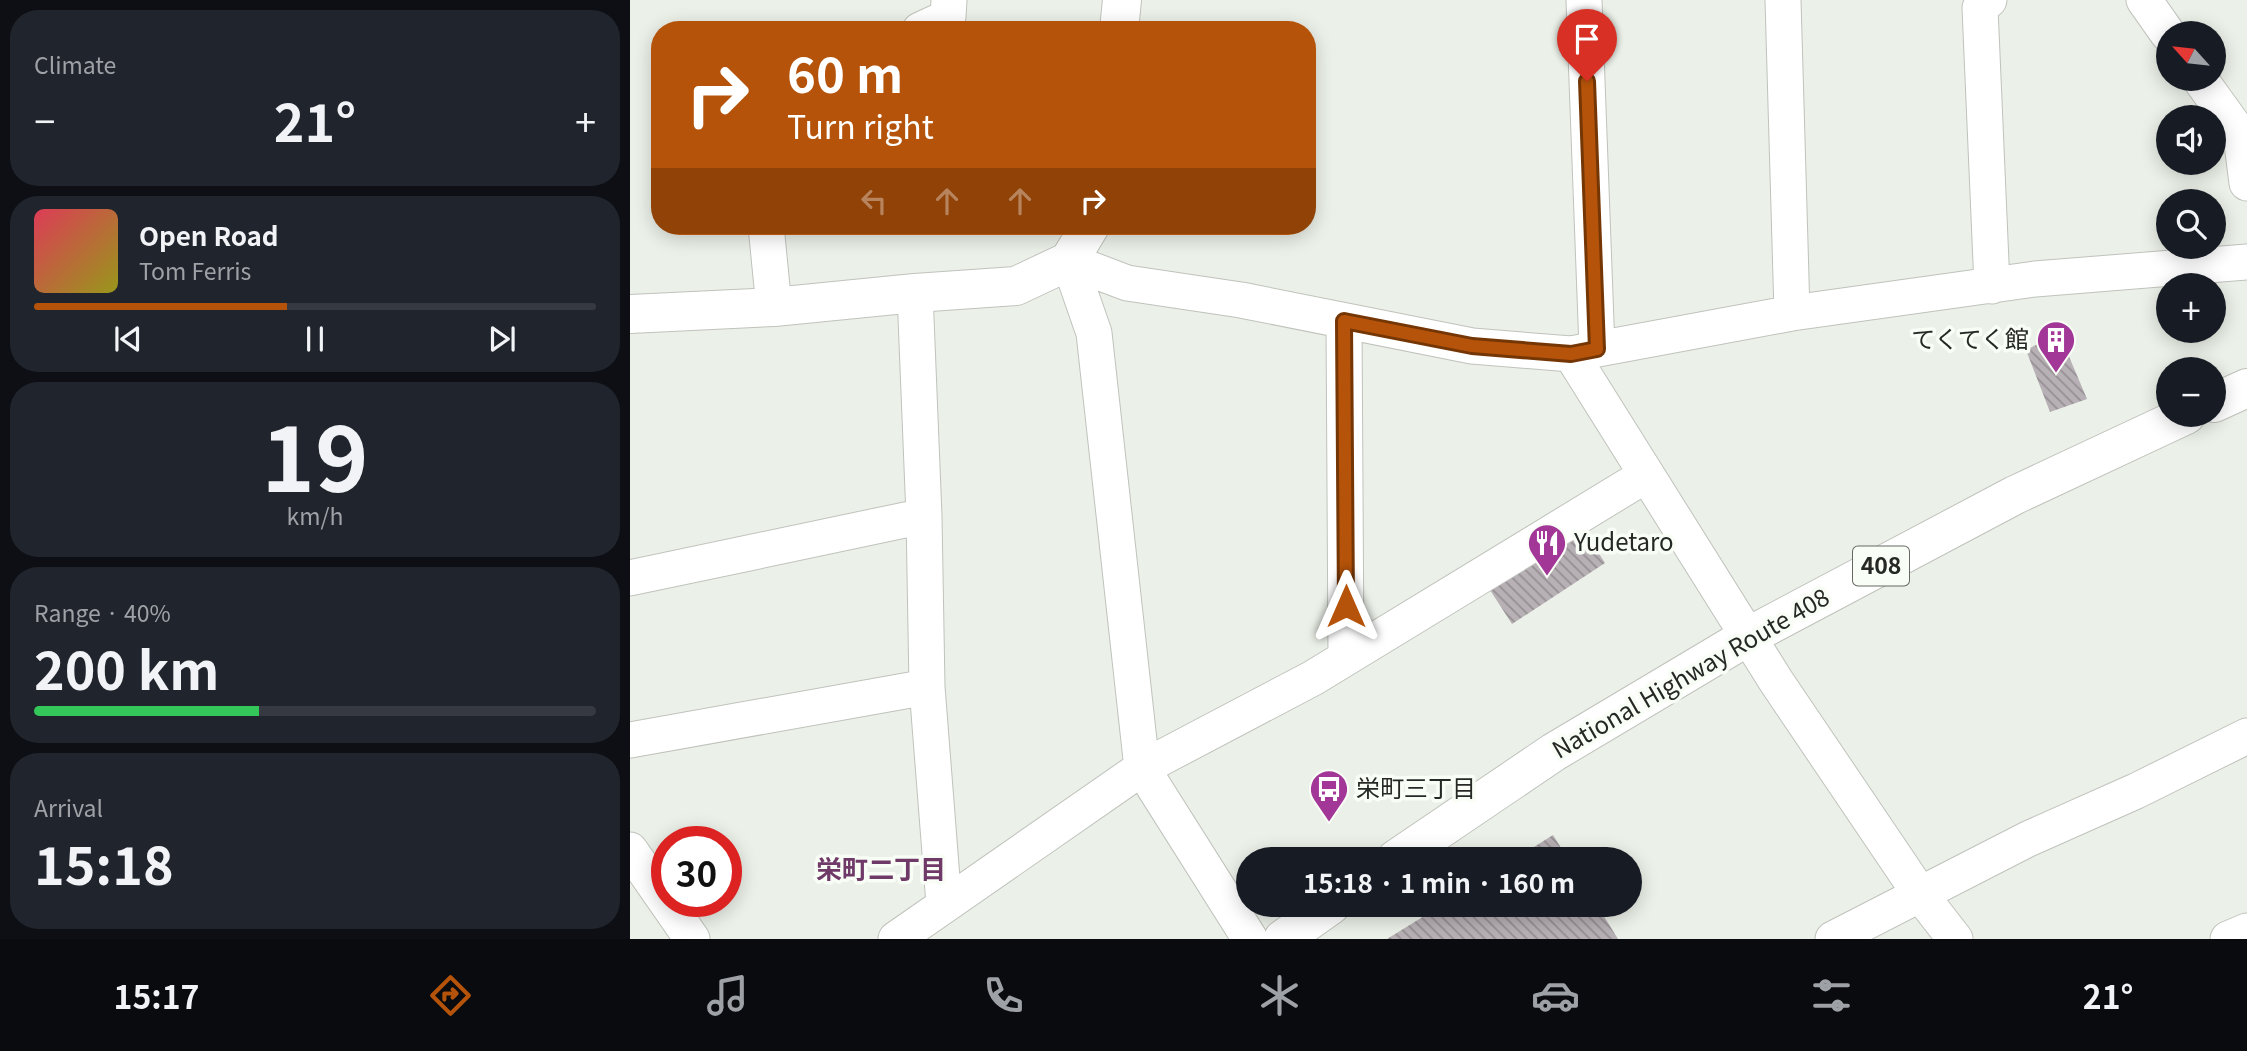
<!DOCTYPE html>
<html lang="en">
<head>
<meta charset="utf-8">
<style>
	:root { --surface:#171b24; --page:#20242c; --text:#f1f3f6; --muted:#9ea1a6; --line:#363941; --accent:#b45309 }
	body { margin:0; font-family:Georgia,"Noto Sans JP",serif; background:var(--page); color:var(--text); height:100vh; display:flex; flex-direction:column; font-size:26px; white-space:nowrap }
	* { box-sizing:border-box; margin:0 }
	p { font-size:23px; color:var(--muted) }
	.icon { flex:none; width:38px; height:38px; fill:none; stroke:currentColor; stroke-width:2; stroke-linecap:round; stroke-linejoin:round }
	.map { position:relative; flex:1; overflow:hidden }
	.drawer { display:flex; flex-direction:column; gap:10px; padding:10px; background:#0d0f14; width:630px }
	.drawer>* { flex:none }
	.guide { position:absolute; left:21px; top:21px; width:665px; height:214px; border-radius:28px; box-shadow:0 4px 18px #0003; background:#b45309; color:#fff; overflow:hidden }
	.needle { width:46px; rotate:297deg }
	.buttons { position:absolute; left:1526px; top:21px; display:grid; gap:14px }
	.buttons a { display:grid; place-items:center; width:70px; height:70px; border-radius:50%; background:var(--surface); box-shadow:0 4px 18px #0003; font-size:35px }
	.speed { position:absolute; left:21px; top:826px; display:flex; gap:14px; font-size:35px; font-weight:700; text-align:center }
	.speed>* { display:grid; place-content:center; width:91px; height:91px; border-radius:50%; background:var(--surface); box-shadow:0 4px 18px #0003; line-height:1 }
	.speed .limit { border:10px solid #d22; background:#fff; color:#111 }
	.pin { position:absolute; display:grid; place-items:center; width:60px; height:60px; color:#fff; margin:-72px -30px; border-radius:50% 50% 50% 0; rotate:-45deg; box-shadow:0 0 7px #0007 }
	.pin .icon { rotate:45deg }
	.me { position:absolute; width:77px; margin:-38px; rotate:0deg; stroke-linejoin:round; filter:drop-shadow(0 0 5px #0008) }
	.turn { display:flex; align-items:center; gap:24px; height:147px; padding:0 21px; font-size:32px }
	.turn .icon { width:91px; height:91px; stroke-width:2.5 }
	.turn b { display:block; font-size:49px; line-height:60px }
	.lanes { display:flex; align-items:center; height:66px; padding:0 21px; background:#0003; justify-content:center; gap:35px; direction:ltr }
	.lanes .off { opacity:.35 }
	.big { font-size:52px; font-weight:700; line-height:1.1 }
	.drawer .tile { flex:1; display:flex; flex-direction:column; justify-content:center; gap:10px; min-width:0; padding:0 24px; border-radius:28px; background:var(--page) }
	.drawer .dial { align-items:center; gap:0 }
	.dial b { font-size:91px; line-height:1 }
	.song { display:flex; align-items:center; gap:21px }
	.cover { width:84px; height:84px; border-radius:10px; background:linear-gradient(135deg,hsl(350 70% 55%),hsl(60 70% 35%)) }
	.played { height:7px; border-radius:4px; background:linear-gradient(90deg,var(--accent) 45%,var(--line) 45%) }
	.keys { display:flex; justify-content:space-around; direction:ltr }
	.heat { display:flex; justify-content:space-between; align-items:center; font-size:38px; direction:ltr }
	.charge { height:10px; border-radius:5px; background:linear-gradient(90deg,#34c759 40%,var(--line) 0) }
	.trip { position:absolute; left:606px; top:847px; width:406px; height:70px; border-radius:35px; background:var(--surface); box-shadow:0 4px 18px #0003; font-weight:700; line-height:70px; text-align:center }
	.dock { display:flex; height:112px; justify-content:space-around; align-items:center; background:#090b0e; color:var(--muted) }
	.dock .icon { width:49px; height:49px }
	.dock .active { color:var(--accent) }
	.dock b { font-size:32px; color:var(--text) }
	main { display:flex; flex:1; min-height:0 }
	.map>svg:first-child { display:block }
	.building { fill:url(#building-back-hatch) }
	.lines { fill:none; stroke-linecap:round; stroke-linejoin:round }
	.minor-casing { stroke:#bfc3bc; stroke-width:37 }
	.tertiary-casing { stroke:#bfc3bc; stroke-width:40 }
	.trunk-casing { stroke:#bfc3bc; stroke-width:40 }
	.minor { stroke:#fff; stroke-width:35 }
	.tertiary { stroke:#fff; stroke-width:38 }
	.trunk { stroke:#fff; stroke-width:38 }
	.route-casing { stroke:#753606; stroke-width:18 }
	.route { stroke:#b45309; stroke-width:12 }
	.labels { text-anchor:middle; stroke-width:7; stroke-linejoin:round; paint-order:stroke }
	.shield { fill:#f8fdf5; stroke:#656863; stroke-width:2 }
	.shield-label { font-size:23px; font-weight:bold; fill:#262825 }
	.poi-label { font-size:24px; fill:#262825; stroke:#f8fdf5; text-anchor:start }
	.street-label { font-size:24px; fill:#262825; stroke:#f8fdf5 }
	.neighbourhood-label { font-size:26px; font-weight:bold; fill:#6f3968; stroke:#f8fdf5 }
</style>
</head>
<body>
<main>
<section class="drawer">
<div class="tile"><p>Climate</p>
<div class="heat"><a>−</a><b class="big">21°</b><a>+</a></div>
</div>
<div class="tile">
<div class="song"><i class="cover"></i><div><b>Open Road</b><p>Tom Ferris</p></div></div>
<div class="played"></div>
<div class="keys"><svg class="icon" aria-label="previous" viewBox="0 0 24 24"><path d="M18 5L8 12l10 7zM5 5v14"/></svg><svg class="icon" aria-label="pause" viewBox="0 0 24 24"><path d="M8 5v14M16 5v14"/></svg><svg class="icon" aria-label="next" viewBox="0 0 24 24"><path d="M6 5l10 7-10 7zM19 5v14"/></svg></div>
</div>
<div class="tile dial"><b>19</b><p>km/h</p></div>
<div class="tile"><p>Range · 40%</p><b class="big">200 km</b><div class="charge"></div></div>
<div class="tile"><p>Arrival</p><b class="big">15:18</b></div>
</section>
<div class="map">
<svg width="1617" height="939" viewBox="0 0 1617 939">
	<defs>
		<pattern id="building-back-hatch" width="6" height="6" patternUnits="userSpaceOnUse" patternTransform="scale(1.75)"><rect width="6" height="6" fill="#b7b0b5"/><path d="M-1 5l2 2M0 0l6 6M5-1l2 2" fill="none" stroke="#958f93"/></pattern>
	</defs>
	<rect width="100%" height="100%" fill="#ebf0e8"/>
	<!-- building -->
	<path class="building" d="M1429,333L1457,399L1420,412L1396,350Z
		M953,529L975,563L882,624L860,590Z
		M923,835L938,859H885Z
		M812,905H967L988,939H757Z"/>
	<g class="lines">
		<!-- minor casing -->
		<g class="minor-casing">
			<path id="minor" d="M954,0L967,349
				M1153,0L1162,313
				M1359,0L1350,8L1362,286
				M1514,0L1538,34
				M290,30L318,17L319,0
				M1570,79L1611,136L1617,183
				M136,226L144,307
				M439,261L497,283L611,300L842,346L941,354L1162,313L1405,279L1617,262
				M439,261L464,333L512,768L620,939
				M285,293L294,516L297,687L314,904
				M714,321L716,658
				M941,354L1146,681L1290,894L1325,939
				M0,578L294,516
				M0,740L297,687
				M0,850L62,939
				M266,939L512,768L683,678L1016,475
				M1203,939L1398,839L1506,791L1617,736
				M1598,939L1617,931"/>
		</g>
		<!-- tertiary casing -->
		<g class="tertiary-casing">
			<path id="tertiary" d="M489,30L492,0
				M0,314L144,307L285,293L386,286L439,261L460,226"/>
		</g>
		<!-- trunk casing -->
		<g class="trunk-casing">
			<path id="trunk" d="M1584,403L1617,388
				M766,859L924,752L1117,637L1385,495L1556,415
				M653,939L701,905"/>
		</g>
		<!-- minor -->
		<use href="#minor" class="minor"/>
		<!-- tertiary -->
		<use href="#tertiary" class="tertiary"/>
		<!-- trunk -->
		<use href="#trunk" class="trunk"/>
	</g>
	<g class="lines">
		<!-- route casing -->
		<g class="route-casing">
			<path id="route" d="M716,606L714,321L842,346L941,354L967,349L957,81"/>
		</g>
		<!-- route -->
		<use href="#route" class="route"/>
	</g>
	<!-- icons -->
	<defs>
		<g id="building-pin" transform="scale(2.0125)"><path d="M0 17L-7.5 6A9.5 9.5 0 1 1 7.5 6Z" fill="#a23798" stroke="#f8fdf5"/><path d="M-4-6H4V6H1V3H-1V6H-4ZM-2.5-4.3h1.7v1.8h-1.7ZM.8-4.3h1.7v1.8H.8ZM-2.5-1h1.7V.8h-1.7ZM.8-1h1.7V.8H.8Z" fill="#fff"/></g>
		<g id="restaurant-pin" transform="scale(2.0125)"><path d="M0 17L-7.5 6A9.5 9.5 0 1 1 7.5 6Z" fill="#a23798" stroke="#f8fdf5"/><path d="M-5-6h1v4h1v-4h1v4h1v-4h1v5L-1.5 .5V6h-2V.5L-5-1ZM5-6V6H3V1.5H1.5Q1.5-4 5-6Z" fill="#fff"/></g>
		<g id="bus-pin" transform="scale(2.0125)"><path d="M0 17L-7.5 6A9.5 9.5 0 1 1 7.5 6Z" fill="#a23798" stroke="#f8fdf5"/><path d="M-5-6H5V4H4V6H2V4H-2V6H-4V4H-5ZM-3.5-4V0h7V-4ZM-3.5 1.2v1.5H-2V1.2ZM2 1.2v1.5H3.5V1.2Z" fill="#fff"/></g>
	</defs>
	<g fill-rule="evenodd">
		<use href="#building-pin" x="1426" y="340"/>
		<use href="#restaurant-pin" x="917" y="543"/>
		<use href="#bus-pin" x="699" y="789"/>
	</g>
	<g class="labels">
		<!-- shield labels -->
		<rect class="shield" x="1223" y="546.5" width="56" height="39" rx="5"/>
		<g class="shield-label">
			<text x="1251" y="574">408</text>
		</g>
		<!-- poi labels -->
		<g class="poi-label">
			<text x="1399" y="348" text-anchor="end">てくてく館</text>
			<text x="944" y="551">Yudetaro</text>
			<text x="726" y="797">栄町三丁目</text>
		</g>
		<!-- street labels -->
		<g class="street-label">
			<text transform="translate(1061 674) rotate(-30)" y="8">National Highway Route 408</text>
		</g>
		<!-- neighbourhood labels -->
		<g class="neighbourhood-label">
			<text x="251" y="879">栄町二丁目</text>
		</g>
	</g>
</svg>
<div class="buttons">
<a><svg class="needle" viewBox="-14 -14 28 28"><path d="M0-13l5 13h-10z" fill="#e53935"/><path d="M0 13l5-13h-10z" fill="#9ea1a6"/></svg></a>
<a><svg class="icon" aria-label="sound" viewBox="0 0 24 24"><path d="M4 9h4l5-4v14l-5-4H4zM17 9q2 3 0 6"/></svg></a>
<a><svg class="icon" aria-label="search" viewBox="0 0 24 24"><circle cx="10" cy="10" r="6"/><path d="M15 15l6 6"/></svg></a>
<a>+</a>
<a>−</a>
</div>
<div class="speed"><div class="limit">30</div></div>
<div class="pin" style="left:957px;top:81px;background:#d93025"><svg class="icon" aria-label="arrive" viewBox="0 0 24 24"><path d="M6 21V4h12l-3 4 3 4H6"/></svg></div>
<svg class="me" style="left:716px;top:606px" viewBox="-20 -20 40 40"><path d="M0-17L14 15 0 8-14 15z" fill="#b45309" stroke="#fff" stroke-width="4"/></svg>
<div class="trip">15:18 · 1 min · 160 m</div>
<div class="guide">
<div class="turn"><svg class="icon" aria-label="right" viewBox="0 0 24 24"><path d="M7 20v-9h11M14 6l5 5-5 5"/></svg><div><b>60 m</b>Turn right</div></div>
<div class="lanes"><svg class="icon off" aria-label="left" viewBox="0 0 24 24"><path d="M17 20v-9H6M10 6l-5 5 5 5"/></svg><svg class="icon off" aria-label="ahead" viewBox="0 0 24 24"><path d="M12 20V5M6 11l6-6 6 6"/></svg><svg class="icon off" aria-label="ahead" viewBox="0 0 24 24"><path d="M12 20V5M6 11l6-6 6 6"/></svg><svg class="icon" aria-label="right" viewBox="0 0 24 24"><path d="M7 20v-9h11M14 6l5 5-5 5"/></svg></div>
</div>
</div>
</main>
<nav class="dock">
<b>15:17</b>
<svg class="icon active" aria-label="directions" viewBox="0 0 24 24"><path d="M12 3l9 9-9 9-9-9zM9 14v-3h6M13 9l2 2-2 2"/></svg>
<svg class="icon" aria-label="music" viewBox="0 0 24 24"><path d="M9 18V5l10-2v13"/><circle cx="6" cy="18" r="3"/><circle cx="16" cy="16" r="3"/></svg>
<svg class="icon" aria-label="phone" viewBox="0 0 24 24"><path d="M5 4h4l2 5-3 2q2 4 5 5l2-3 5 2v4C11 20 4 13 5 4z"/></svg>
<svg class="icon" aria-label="climate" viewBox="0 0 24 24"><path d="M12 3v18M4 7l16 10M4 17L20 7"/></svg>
<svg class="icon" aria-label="car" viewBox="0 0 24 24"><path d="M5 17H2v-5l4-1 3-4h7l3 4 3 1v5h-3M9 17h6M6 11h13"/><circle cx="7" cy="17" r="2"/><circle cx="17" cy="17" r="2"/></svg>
<svg class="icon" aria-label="filters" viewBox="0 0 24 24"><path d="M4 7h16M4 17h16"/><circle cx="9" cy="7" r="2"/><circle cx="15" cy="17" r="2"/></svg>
<b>21°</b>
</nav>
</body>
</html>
